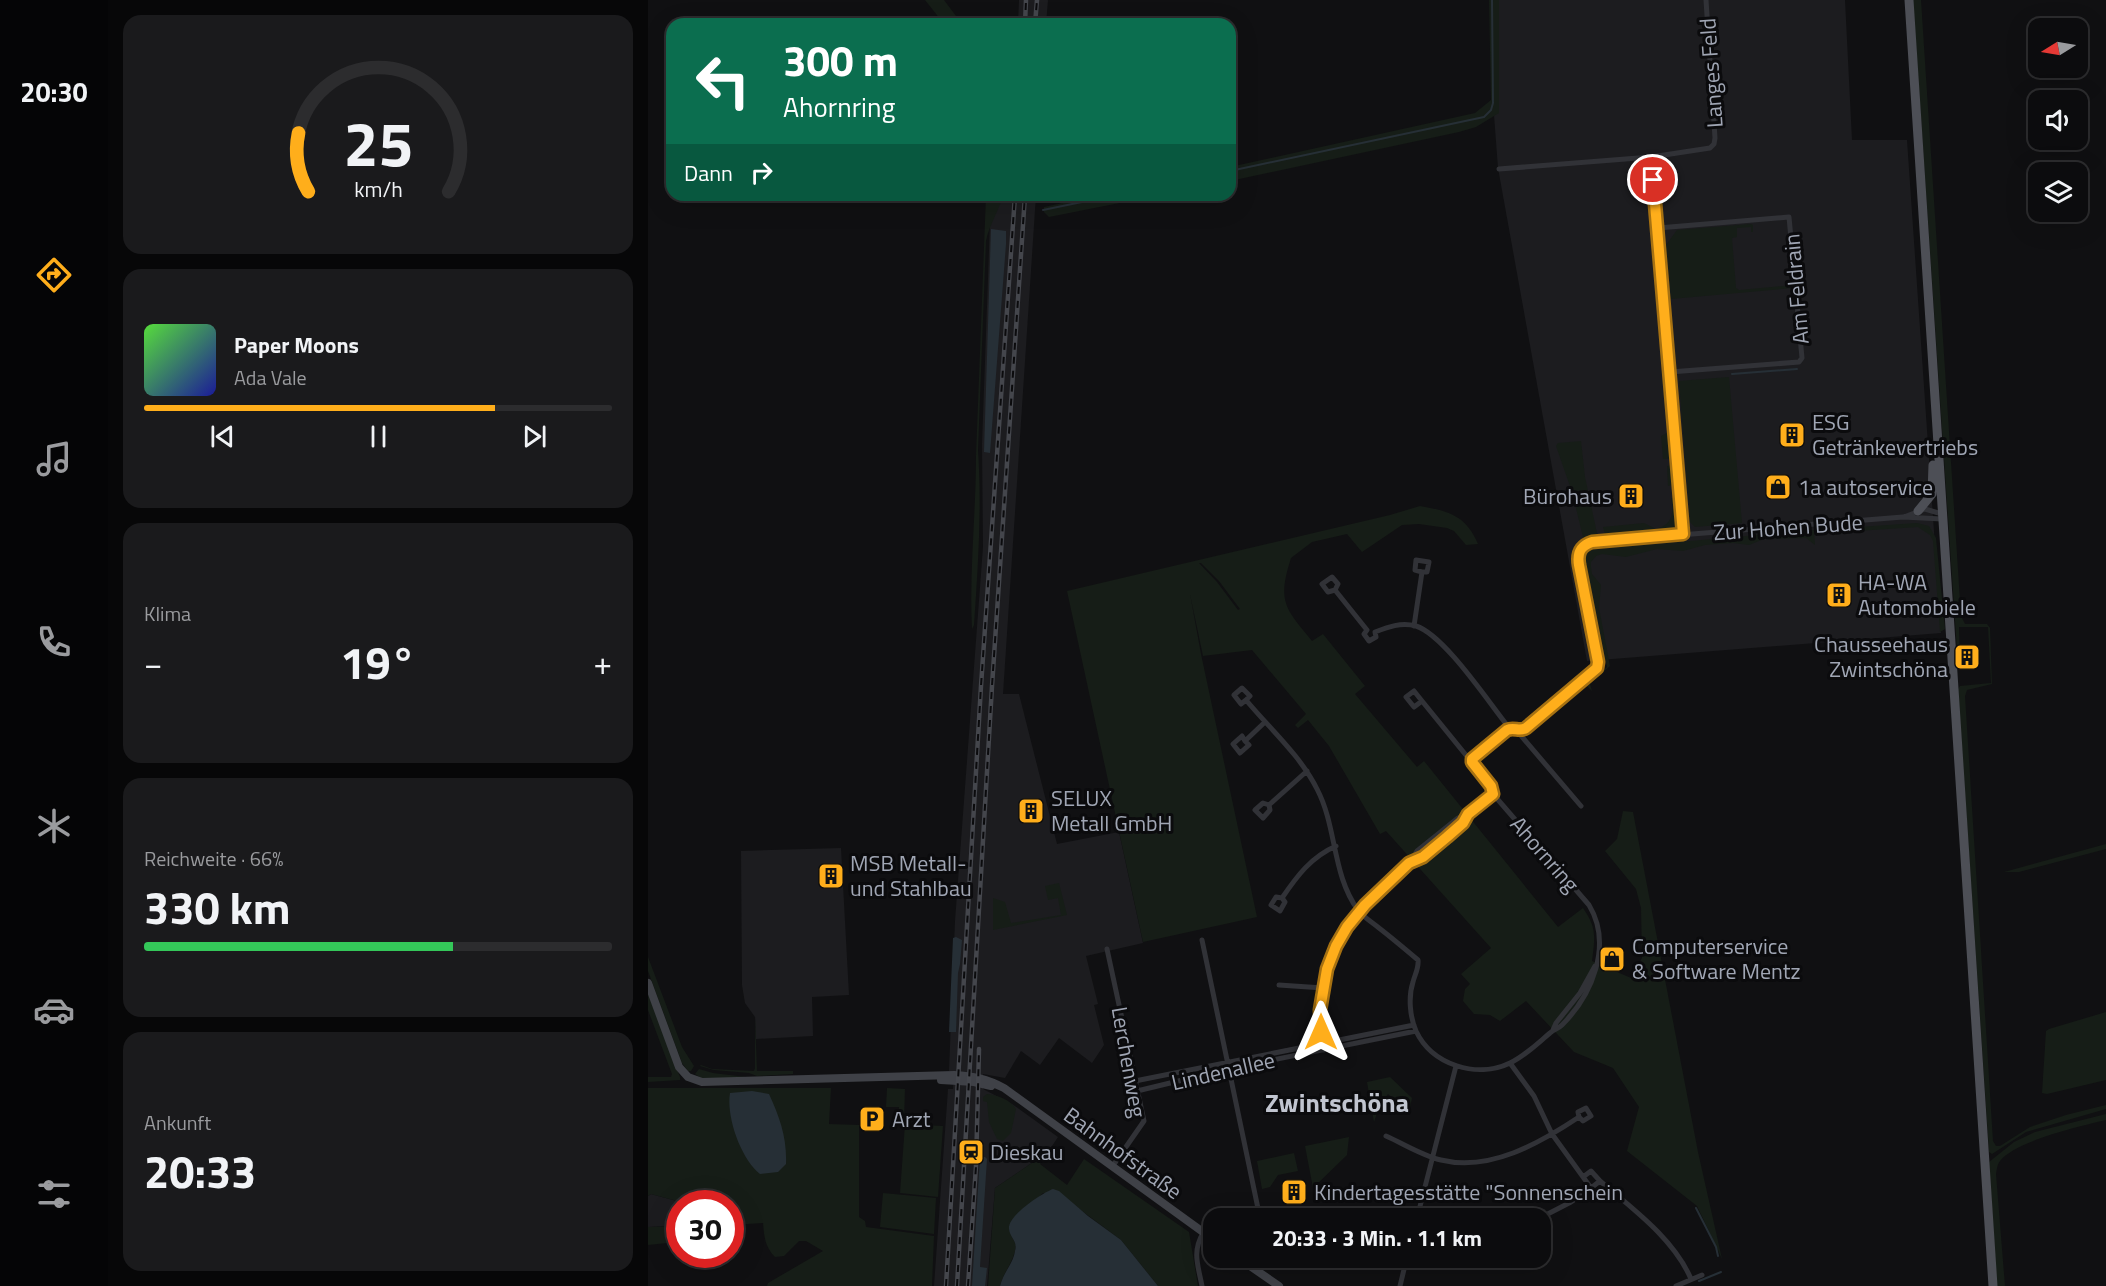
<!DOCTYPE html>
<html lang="de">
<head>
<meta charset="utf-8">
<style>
	:root { --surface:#0c0c0e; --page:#1a1a1c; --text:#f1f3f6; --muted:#9a9b9e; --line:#2c2c2e; --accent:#ffae1b }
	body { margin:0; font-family:"Titillium Web",sans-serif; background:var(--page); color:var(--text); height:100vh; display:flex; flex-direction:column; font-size:22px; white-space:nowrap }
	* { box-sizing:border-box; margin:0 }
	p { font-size:20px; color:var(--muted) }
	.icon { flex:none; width:33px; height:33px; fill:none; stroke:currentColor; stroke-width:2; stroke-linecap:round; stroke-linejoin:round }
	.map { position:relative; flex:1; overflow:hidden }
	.sheet { display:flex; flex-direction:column; gap:15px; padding:15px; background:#070708; width:540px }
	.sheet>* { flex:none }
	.top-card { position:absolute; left:18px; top:18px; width:570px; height:183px; border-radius:18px; box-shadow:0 6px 24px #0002,0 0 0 2px var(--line); background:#0b6e4f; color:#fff; overflow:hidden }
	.needle { width:39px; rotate:259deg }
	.buttons { position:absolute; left:1380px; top:18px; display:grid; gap:12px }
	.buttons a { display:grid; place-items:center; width:60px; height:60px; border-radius:12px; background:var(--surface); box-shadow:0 6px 24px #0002,0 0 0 2px var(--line); font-size:30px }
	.speed { position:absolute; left:18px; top:1190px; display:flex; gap:12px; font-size:30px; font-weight:700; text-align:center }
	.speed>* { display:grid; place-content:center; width:78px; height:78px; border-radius:50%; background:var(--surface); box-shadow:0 6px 24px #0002,0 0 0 2px var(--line); line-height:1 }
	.speed .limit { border:9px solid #d22; background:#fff; color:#111 }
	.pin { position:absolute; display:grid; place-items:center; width:51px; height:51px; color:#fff; margin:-26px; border:3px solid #fff; border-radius:50%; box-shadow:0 2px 6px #0007 }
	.me { position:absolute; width:66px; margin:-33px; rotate:0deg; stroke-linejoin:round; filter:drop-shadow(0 0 4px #0008) }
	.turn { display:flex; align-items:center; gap:21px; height:126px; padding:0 18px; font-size:27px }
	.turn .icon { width:78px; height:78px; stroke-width:2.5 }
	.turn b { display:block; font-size:42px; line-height:51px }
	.then { display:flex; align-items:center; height:57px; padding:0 18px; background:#0003; gap:12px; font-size:22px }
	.big { font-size:45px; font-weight:700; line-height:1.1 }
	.sheet .tile { flex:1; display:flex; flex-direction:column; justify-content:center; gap:9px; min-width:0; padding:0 21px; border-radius:18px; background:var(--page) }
	.sheet .dial { align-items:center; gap:0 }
	.dial svg { height:156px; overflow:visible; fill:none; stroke:var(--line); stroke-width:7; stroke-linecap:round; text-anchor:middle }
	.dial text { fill:var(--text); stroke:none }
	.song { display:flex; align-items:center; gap:18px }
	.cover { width:72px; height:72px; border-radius:9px; background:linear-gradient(135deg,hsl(110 70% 55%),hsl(240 70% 35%)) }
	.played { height:6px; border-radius:3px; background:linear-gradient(90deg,var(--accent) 75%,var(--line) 75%) }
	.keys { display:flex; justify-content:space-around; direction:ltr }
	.heat { display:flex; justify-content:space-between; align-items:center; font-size:33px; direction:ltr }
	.charge { height:9px; border-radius:4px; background:linear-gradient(90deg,#34c759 66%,var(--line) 0) }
	.trip { position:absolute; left:555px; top:1208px; width:348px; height:60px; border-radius:18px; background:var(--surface); box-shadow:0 6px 24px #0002,0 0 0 2px var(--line); font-weight:700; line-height:60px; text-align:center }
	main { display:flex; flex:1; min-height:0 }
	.tabs { display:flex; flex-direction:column; width:108px; justify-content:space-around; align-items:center; background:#050506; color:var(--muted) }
	.tabs .icon { width:42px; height:42px }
	.tabs .selected { color:var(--accent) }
	.tabs b { font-size:27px; color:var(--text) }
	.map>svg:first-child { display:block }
	.built { fill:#1c1c1f }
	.green { fill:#161d17; fill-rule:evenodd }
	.water { fill:#262f36 }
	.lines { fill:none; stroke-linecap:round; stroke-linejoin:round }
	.stream { stroke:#262f36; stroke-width:2 }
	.street { stroke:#313237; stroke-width:5 }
	.secondary { stroke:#3f4147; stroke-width:8 }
	.primary { stroke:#4d4f56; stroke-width:9 }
	.rail-casing { stroke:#44464c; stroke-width:4.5 }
	.rail { stroke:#0b0b0d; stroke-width:2; stroke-dasharray:7; stroke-linecap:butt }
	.route-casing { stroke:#a67112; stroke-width:15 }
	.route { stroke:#ffae1b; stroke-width:10 }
	.labels { text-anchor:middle; stroke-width:6; stroke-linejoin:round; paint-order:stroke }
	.street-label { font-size:22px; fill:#a0a6b4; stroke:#0b0b0d }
	.poi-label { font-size:22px; fill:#a0a6b4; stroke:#0b0b0d; text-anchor:start }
	.quarter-label { font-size:26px; font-weight:bold; fill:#c1c5d0; stroke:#0b0b0d }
</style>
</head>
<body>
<main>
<nav class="tabs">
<b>20:30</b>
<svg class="icon selected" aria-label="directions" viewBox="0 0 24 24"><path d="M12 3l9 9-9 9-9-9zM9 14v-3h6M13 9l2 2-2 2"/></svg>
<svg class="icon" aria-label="music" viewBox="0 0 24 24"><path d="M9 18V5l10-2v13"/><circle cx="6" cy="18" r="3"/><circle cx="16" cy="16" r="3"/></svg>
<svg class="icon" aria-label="phone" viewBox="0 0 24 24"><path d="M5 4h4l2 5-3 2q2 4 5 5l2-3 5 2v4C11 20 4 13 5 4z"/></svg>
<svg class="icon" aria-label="climate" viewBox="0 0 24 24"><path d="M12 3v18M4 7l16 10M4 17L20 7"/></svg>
<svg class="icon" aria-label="car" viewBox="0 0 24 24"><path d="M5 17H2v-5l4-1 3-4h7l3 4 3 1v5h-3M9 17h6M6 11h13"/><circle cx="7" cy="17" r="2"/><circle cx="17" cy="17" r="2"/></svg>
<svg class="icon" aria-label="filters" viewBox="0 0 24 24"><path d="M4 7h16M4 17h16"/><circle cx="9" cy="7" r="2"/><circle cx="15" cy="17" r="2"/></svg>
</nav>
<section class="sheet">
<div class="tile dial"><svg viewBox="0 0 100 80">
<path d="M14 69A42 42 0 1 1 86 69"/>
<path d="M14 69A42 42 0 0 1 9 39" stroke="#ffae1b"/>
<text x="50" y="56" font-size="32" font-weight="700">25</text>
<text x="50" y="72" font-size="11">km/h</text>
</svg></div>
<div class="tile">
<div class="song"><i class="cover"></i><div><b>Paper Moons</b><p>Ada Vale</p></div></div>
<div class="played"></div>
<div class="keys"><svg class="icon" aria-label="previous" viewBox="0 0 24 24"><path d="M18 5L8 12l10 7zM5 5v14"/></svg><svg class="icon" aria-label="pause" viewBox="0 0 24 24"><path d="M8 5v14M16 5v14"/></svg><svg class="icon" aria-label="next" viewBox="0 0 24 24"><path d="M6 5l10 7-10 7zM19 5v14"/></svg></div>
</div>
<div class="tile"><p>Klima</p>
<div class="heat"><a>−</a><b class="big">19°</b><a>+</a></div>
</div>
<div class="tile"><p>Reichweite · 66%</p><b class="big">330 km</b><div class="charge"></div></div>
<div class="tile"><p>Ankunft</p><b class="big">20:33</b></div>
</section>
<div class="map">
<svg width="1458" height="1286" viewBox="0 0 1458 1286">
	<rect width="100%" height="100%" fill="#101012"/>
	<!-- built -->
	<path class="built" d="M371,0H400L398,24H370Z
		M845,0H1197L1204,140H1259L1293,633L939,661L850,168L846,115Z
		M343,195H388L355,694H371L409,844L471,832L495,943L438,956L450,1004L446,1005L456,1045L444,1063L411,1038L392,1065L373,1051L357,1078L335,1074V1089L364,1104L410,1137L400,1152L347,1188L339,1286H286L300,1089H305L306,1072L301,1071L307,921L335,547L334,444Z
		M193,848L201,995L164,997L165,1036L108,1039L107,1017L97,1003L94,985L93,851Z
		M3,1194L29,1201L31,1217L28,1222L22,1226L0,1227V1196Z"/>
	<!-- green -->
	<path class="green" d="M277,0H296L314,24H296Z
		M841,0H851V113L828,127L811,132L582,181V167L827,113L843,100Z
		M1265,0H1273L1313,616L1317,624H1339L1342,628L1344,684L1319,690L1317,696L1345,1141L1348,1146H1352L1382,1127L1418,1115L1458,1105V1109L1378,1132L1344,1154L1341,1152L1310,689L1312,686L1343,683L1340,627H1311L1312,665H1310Z
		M338,195H355C351,211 341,225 338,241L330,450C334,509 330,567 326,625L324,629C321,572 328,514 328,456Z
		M452,195H512L401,217L396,212V207Z
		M1103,224L1105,225V232H1103V227L1089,228V237L1084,238L1088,288L1091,290L1145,285V288L1023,299L1018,245L1029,230Z
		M1081,377L1094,523L1047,527L1042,522L1031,381Z
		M1023,431L1026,459H1015L1013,436Z
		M933,441L937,477L950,538L936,541L924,492L908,446L910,443Z
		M1026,465L1028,484L1020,486L1019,466Z
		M1023,498H1029C1030,510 1034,522 1024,531L958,538L955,527L996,523L1008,529C1025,525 1026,512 1023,498Z
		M772,506C800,511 818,515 830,544L818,545L806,531L799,528L771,524L754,525L714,552L699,534L664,542L643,558C629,602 637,608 664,641L675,634L717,686L707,694L769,767L776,761L910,927L935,908C949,928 947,937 944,961L983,978L994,958L993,908L988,889L957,851L969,839L975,811L985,812L1050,1152L1074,1259L1049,1206L979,1151L991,1107L965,1068L926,1052L878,1001L852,1021L842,1015L826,1014L815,1001L817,989L822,984L813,974L843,948L738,831L732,834L681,746L660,720L650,728L647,725L658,714L604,650L555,656L542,594L553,654L609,917L495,942L419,591L742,515ZM551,563H553L571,581L592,609L590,610L569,582Z
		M1269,523L1281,526L1288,538L1297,629L1292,632L1285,541L1282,535L1270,527L1209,531L1211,527Z
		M1166,530L1167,545L1158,538L1116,539L1101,545L1085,543L1057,545L1035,551L1009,549L978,557L954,554L948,556L943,562V567L944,574L953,585L951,608L962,666L942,684L944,691L938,685L959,667L937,562V554L941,550Z
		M1458,844V849L1371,872H1356Z
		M411,883L419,915L345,930V898L357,902L363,923L413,915L410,898L400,900L397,886Z
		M0,957L34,1047L46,1066L43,1071H40L34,1063L0,971Z
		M0,994L32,1077V1080L0,1082V1077H23L24,1074L0,1010Z
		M1458,1012V1080L1399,1094L1394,1093L1398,1031L1401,1029Z
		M107,1017L109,1071H145V1074L109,1076L101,1073L66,1070L52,1066L53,1065L64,1069L106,1071L107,1068Z
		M51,1069L65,1073L106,1078H53L47,1074Z
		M742,1077L764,1098L761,1113L740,1094L731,1107L726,1122L719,1082Z
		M0,1088H183L181,1124L211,1125V1217L217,1221L218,1227L286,1236L284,1286H119L120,1283L175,1251L158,1241H151L136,1256L127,1257C117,1247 116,1236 115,1223L83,1225L82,1203H32L31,1228L17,1229L19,1243L0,1245V1227C25,1226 32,1229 29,1201L3,1194L0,1196Z
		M239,1088L257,1089L256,1120H250L251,1107H238Z
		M339,1094C349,1095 363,1100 368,1109L363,1133L355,1141L349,1139L341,1122L339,1102L335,1101V1097Z
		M1458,1114V1120C1433,1126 1367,1141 1352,1161C1349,1165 1349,1169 1348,1174L1357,1286H1349L1341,1162L1366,1142L1387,1132Z
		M257,1124L295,1126L290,1197L252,1193Z
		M701,1137L699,1155L665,1188L657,1146Z
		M400,1152L392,1164L419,1185L436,1159L541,1232L550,1286H510L473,1240L426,1205L395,1193L387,1201L378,1206L361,1226L363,1235L368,1245C367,1260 356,1271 352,1286H340L347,1188Z
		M646,1153L650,1171L630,1175L622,1187L614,1189L609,1161Z
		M235,1193L288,1198L286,1234L232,1227Z"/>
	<!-- water -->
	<path class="water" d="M343,229L358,231V244L342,453L336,452Z
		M308,937L314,940L312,964L310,973L308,1032H301L305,938Z
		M104,1091L121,1094C132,1118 139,1138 138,1164L130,1172L112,1174C93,1159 78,1117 82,1093Z
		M332,1157H337L339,1159L332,1267L339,1268L337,1286H324Z
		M405,1189L411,1191L440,1216L473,1240L510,1286H352C356,1271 365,1264 367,1251C370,1241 362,1238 361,1229C359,1216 394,1193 405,1189Z"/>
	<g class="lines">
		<!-- stream -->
		<path class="stream" d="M582,171L836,117L843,110L845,103L844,0
			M395,210L468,195
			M1084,374L1149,369
			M1048,1208L1068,1247L1070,1256
			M1051,1281L1073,1272"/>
		<!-- street -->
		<path class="street" d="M1003,157L1035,534
			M851,169L1003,157L1062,148L1066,144L1067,138L1058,0
			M1010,228L1141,217L1154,358L1151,362L1022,372
			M1256,517L1277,509L1294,514
			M687,590L680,592L674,584L684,577L690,584L687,590L719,630L716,634L721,641L728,637L727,632C740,627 753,622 768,626C796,635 839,700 859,725L869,731L933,806
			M766,626L774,572H779L781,562L768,560L767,570L774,572
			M598,700L593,704L586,695L594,688L602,696L598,700C622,729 652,755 669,789C689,827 684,875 710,910C715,917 724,922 731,928C744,938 757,949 770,960C771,968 767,974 765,982C760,997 762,1017 768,1031C784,1065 829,1079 862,1063C877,1056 890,1043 902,1033C906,1029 910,1029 914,1025C944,995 965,945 941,905L845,794L843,786L774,701L766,707L758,697L766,691L774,701
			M597,741L601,745L592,753L585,744L594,736L597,741L617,722
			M824,762V759L859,730C866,727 872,732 878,728L949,668L950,661L930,556L937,544L944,542L1255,517L1294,519
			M621,805L622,810L615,818L607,810L615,803L621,805L659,771
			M763,861C780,854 813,831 820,814
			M634,898L637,902L632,911L623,905L628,897L634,898C649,876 663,857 688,846
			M554,940L612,1218
			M459,949L496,1121L464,1167
			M631,985L675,988
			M905,1030L908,1023L932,993L947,966
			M676,1050L672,1023L675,988L679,969L688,946L699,927L717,905L763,861L769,851L810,818L820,814L845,794
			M862,1063L886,1096L904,1134L943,1188L952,1181C985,1209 1026,1239 1043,1279
			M487,1081L766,1025
			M489,1091L580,1069L768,1031
			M738,1136C756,1144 775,1156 793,1160C842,1172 892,1143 931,1117L935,1121L943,1116L938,1108L930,1112L931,1117
			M935,1177L943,1171L952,1181
			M717,1218L724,1213L736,1218
			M769,1218L808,1066
			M892,1218L923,1202L943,1188
			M698,1257L695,1264L703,1267L707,1257
			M554,1286C550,1265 544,1252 555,1233
			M752,1286L759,1257
			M1028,1286L1054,1275"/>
		<!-- secondary -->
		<path class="secondary" d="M0,983L31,1067L40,1077L54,1082L306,1075C325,1076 339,1079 356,1088L566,1240
			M293,1080L326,1082L343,1086
			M589,1257L631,1286"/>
		<!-- primary -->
		<path class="primary" d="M1261,0L1345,1286
			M1270,511L1284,494L1285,465"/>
		<!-- rail casing -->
		<g class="rail-casing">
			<path id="rail" d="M377,24L378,0
				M387,24L389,0
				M298,1286L333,686L367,195
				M309,1286L344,686L377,195
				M320,1286L328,1166L331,1049"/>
		</g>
		<!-- rail -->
		<use href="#rail" class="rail"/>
	</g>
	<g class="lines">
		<!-- route casing -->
		<g class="route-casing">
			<path id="route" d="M673,1032L672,1010L679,969L688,946L699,927L717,905L761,863L775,857L799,837L815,823L820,814L845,794L843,786L824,762V759L859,730C866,727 872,732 878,728L949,668L950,662L931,565C929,553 932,546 944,542L1035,534L1005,180"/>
		</g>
		<!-- route -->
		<use href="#route" class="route"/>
	</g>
	<!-- icons -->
	<defs>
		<g id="building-square" transform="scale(1.35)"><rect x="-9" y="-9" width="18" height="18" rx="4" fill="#ffae1b" stroke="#0b0b0d"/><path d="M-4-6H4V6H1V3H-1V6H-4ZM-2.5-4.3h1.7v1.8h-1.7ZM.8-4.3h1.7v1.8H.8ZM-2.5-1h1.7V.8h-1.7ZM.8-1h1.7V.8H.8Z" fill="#111"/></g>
		<g id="shop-square" transform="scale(1.35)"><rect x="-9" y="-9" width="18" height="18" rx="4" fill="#ffae1b" stroke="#0b0b0d"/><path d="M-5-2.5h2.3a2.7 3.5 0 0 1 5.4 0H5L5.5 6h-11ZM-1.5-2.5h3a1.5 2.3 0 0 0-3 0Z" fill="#111"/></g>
		<g id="parking-square" transform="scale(1.35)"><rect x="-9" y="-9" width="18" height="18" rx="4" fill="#ffae1b" stroke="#0b0b0d"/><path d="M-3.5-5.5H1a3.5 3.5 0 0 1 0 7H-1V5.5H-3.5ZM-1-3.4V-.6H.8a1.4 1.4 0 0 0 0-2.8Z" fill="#111"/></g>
		<g id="station-square" transform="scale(1.35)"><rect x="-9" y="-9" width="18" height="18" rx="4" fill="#ffae1b" stroke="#0b0b0d"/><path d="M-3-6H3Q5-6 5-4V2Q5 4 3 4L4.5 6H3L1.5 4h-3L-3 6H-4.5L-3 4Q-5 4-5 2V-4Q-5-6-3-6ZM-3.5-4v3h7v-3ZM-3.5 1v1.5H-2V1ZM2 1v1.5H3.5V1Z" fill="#111"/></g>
	</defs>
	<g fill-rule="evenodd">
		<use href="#building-square" x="1144" y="435"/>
		<use href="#shop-square" x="1130" y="487"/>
		<use href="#building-square" x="983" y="496"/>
		<use href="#building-square" x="1191" y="595"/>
		<use href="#building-square" x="1319" y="657"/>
		<use href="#building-square" x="383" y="811"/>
		<use href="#building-square" x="183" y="876"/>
		<use href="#shop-square" x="964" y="959"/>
		<use href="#parking-square" x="224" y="1119"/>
		<use href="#station-square" x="323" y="1152"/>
		<use href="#building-square" x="646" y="1192"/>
	</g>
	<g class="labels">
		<!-- street labels -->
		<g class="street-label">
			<text transform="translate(1063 73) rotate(-94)" y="8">Langes Feld</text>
			<text transform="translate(1148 289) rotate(-95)" y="8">Am Feldrain</text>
			<text transform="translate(1140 527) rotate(-4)" y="8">Zur Hohen Bude</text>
			<text transform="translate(897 854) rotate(49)" y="8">Ahornring</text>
			<text transform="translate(481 1062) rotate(80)" y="8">Lerchenweg</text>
			<text transform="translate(575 1071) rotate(-13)" y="8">Lindenallee</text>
			<text transform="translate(475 1153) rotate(36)" y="8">Bahnhofstraße</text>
		</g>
		<!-- poi labels -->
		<g class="poi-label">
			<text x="1164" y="430">ESG<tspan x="1164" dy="25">Getränkevertriebs</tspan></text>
			<text x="1150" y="495">1a autoservice</text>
			<text x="964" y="504" text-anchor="end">Bürohaus</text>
			<text x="1210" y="590">HA-WA<tspan x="1210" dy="25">Automobiele</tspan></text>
			<text x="1300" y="652" text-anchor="end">Chausseehaus<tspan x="1300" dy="25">Zwintschöna</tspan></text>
			<text x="403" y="806">SELUX<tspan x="403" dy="25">Metall GmbH</tspan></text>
			<text x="202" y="871">MSB Metall-<tspan x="202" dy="25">und Stahlbau</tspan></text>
			<text x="984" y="954">Computerservice<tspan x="984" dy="25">&amp; Software Mentz</tspan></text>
			<text x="244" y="1127">Arzt</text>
			<text x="342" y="1160">Dieskau</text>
			<text x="666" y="1200">Kindertagesstätte "Sonnenschein</text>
		</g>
		<!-- quarter labels -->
		<g class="quarter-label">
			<text x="689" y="1112">Zwintschöna</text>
		</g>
	</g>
</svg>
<div class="buttons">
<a><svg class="needle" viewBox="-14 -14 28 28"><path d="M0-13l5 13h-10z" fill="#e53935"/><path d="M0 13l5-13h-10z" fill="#9a9b9e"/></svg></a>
<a><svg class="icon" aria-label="sound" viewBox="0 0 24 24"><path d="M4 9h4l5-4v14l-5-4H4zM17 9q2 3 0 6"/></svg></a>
<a><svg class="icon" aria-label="layers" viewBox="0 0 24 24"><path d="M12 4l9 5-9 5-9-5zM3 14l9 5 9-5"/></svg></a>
</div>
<div class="speed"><div class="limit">30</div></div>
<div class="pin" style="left:1005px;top:180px;background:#d93025"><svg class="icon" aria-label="arrive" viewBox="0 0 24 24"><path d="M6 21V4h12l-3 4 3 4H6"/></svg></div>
<svg class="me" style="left:673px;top:1032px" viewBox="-20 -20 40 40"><path d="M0-17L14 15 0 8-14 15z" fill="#ffae1b" stroke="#fff" stroke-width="4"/></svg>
<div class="trip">20:33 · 3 Min. · 1.1 km</div>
<div class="top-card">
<div class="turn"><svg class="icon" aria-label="left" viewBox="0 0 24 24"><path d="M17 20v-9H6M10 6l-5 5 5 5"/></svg><div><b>300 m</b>Ahornring</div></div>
<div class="then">Dann<svg class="icon" aria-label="right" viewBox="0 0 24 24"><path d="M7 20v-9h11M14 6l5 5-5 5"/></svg></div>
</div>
</div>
</main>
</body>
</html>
